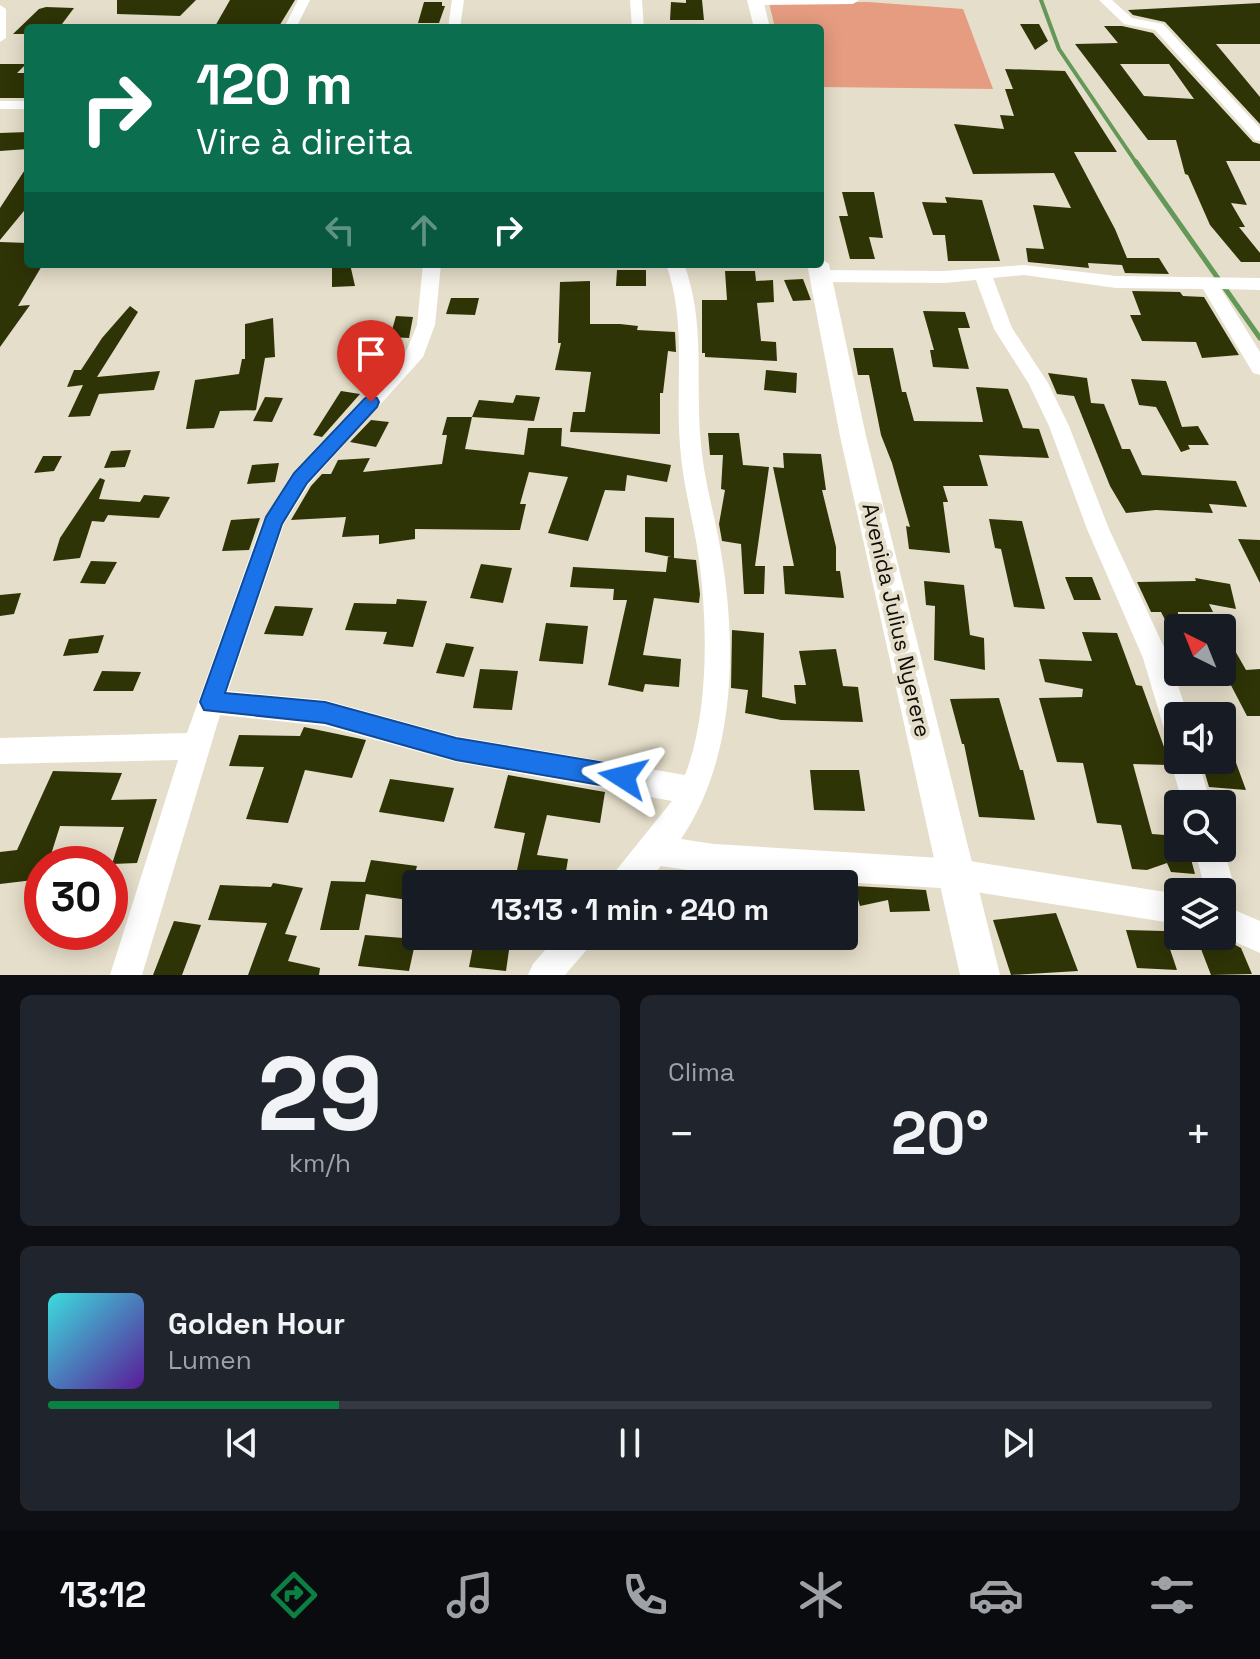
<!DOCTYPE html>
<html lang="pt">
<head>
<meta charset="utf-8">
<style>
	:root { --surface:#171b24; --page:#20242c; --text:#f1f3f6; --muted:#9ea1a6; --line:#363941; --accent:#0b8043 }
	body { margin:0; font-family:"Space Grotesk",sans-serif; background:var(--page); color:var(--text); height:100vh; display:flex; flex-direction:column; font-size:30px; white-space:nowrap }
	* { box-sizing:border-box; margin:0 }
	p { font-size:26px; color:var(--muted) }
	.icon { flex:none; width:44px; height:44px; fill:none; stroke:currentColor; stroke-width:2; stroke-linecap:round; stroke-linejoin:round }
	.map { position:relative; height:975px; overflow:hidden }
	.details { display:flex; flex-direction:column; gap:20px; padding:20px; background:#0d0f14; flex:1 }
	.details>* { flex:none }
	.banner { position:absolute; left:24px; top:24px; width:800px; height:244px; border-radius:8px; box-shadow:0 4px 20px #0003; background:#0b6e4f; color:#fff; overflow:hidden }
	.needle { width:52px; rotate:317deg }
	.buttons { position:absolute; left:1164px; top:614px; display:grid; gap:16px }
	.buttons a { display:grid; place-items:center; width:72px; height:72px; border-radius:8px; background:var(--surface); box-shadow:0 4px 20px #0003; font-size:40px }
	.speed { position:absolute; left:24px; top:846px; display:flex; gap:16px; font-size:40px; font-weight:700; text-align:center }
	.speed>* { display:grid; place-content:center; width:104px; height:104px; border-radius:50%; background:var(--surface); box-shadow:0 4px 20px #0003; line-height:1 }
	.speed .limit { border:12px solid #d22; background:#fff; color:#111 }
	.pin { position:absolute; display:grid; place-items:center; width:68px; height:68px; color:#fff; margin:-82px -34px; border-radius:50% 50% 50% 0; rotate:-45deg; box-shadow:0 0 8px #0007 }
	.pin .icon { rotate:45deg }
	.me { position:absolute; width:88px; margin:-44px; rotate:279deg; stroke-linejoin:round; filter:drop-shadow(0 0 6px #0008) }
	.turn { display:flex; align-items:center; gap:28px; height:168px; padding:0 40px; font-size:36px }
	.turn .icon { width:104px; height:104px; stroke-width:2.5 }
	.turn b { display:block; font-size:56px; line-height:68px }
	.lanes { display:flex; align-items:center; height:76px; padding:0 40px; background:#0003; justify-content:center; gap:40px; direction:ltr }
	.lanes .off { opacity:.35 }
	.big { font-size:60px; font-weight:700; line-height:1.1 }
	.details .widget { flex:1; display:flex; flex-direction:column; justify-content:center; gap:12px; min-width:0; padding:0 28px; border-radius:12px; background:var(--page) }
	.details .dial { align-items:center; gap:0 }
	.dial b { font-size:104px; line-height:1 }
	.song { display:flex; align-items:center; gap:24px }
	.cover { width:96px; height:96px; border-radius:12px; background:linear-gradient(135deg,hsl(180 70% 55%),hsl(270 70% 35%)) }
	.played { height:8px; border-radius:4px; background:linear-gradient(90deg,var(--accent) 25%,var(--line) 25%) }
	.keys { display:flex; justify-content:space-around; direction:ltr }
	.heat { display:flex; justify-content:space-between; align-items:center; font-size:44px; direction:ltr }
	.details .tiles { flex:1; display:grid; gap:20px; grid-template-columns:1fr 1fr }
	.widget:last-child { grid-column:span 2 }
	.trip { position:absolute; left:402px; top:870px; width:456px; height:80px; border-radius:8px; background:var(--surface); box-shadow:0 4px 20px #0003; font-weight:700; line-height:80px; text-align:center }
	.tabs { display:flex; height:128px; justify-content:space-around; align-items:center; background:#090b0e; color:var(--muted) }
	.tabs .icon { width:56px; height:56px }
	.tabs .active { color:var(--accent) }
	.tabs b { font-size:36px; color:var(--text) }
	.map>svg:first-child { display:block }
	.green { fill:#e69c80 }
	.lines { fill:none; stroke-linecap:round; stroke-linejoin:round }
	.stream-far1 { stroke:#649858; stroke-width:4 }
	.stream { stroke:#649858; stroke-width:5 }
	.building { fill:#2f3406; fill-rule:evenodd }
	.minor { fill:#fff; fill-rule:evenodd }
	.tertiary { fill:#fff; fill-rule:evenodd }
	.route { fill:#1a73e8; stroke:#114b97; stroke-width:2 }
	.labels { text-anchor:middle; stroke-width:8; stroke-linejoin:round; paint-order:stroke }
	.street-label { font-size:22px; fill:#0f0d07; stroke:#e5deca }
</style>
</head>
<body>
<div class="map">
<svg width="1260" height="975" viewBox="0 0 1260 975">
	<rect width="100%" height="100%" fill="#e5deca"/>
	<!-- green -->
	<path class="green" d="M868,2L963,9L993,89L820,87V28H775L769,3Z"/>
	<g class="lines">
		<!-- stream-far1 -->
		<path class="stream-far1" d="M1041,0L1059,49L1137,164"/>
		<!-- stream -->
		<path class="stream" d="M1136,162L1260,338"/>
	</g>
	<!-- building -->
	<path class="building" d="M117,0H196L180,16L117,14Z
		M230,0H295L278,28H214Z
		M686,0H702L704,20H670L671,2L686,3Z
		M424,2H442V6H445L439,23H418Z
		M1260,3V44H1216L1260,97V124L1165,22L1133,15L1128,10Z
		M46,7L74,8L59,28H28V34H13L39,9Z
		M1020,24H1039L1048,41L1035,50Z
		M1104,26H1122L1153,33L1253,142L1260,144V161H1226L1247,205L1231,203L1245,227H1239L1260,253V262H1241L1210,225L1188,175L1185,174L1176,140H1148L1075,44L1118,43ZM1120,64H1169L1194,99L1144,96Z
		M0,64H26L17,73H28L26,98H0Z
		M1005,69L1065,71L1117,152H1074L1115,229L1127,258H1159L1169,274L1125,273L1122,265L1088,263L1089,268L1028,262L1026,248L1044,249L1033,205L1071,208L1054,173L973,174L954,124L1004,129L1000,115L1014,116L1005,89H1013Z
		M28,132V149L0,151V133Z
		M28,165V206L0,240V208Z
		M842,192H874L883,238L869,237L875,259H850L839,216H848Z
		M945,197L982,200L1000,261H948L945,235H933L922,202L947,203Z
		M0,242L28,243V264H43L18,306L30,305L0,347Z
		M332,264H350L355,286L332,287Z
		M617,270H646V286H616Z
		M725,271H755L756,281L773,280L774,302L757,303L761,341L776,342L777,361L705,357V353H702V300H727Z
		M803,279L811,300L793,301L784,280Z
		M590,281V324H620L638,326L637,330L675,332L676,352L668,351L663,393H660V434L570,432L573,412H585L591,372L555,370L561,343H558L560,282Z
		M1132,291L1180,292L1183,296L1204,297L1239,355L1202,358L1196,342L1142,341L1130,315H1141Z
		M451,298H479L475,315L446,314Z
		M130,306L138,312L97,377L160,371L154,390L99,394L90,416L68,417L83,385L67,387L74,370H81L102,338Z
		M923,311L965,312L970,328H958L969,369L933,367L930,350H934Z
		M396,316L413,317L409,338L390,337Z
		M273,318L275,357L265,358L256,410L220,411L214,428L186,429L195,380L239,374L242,359H245V324Z
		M853,348H893L902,392H906L914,421L983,422L976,387L1008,389L1023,428L1039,429L1049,458L979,455L988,486H943L948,502H943L950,553L909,549L906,526L910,527L892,463L881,435L869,375H858Z
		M766,370L797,373L796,393L764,390Z
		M1048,373L1087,378L1091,403L1104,404L1122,449H1130L1142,475L1236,481L1247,507L1209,504L1213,513L1156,510L1126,513L1110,486L1074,396L1057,394Z
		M1131,379L1166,381L1182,427L1198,426L1209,445H1188L1190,449L1181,452L1156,407L1139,405Z
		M341,391L360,394L322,437L313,435Z
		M516,395L540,397L534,421L472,417L479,400L513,403Z
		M265,397L283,398L272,422L253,421Z
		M447,417H472L465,449L524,455L528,428H562L561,446L671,465L667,482L627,475L625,491L605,490L588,541L548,533L568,477L529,472L520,504H526L520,530L415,529V539L379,544V535L342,537L346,517L291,520L311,486L322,474H331L338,460L370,458L363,472L442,464L447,435H442Z
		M371,420L389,422L376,447L350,442Z
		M708,433H739L743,465L769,467L755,566H765L764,594H744L741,544L722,541L719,524L725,490L721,489L723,455H710Z
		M131,450L125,467L104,468L111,451Z
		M783,453L821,454L826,490H822L836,547V571H840L844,598L785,594L783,566H794L773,467L784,468Z
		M43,456H62L54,471L34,473Z
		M279,463L275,482L247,484L252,465Z
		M100,478L105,480L99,499L140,502L144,495L170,497L159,518L108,515L104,522L92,521L80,558L53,561L60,538Z
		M645,517L674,518V558L696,560L700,594L699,603L654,598L643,655L681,659L679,687L645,684L643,692L608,685L627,600H613L614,589L570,587L573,567L666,572L668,557H671L645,552Z
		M260,518L249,550L222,551L231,520Z
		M989,519L1022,521L1045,609L1014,607L1001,549L995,548Z
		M1238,539L1260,540V583Z
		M91,561L117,562L105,584L80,583Z
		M481,564L512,568L503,603L470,598Z
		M1065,577H1092L1101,600H1074Z
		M1195,578L1230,584L1236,609L1209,604L1213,612H1178V645L1161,612H1151L1137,582L1196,581Z
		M924,581L964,585L970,635L984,638L985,670L934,660L935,606L926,605Z
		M21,593L14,614L0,616V595Z
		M397,599L427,601L413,647L383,644L387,632L345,630L354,603L396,604Z
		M275,606L313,608L303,636L264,634Z
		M546,623L588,626L583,664L539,661Z
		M1222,628L1246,670L1260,669V716H1247L1222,668Z
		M732,630L764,633L762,697L796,704L794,685H806L799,651L836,649L843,686L858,687L863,722L781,720L745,713L748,690L731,688Z
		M1082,632L1117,633L1136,685L1142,686L1168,758V765L1133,764L1152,834L1178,836V848H1188L1195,874L1171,872L1167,863L1147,870L1132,869L1121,825L1097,823L1083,763L1057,762L1039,698L1082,697L1083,689L1045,682L1039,659L1092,661Z
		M104,635L98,653L63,656L69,639Z
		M446,643L474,647L464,677L436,673Z
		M480,669L518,671L512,710L473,708Z
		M102,671L141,672L133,691H93Z
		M999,698L1020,770H1023L1035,820L979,817L964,744H962L950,699Z
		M304,727L366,740L352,778L305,770L288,823L246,819L264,767L229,766L239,735L300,736Z
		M1201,760H1235L1246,790L1209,787Z
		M810,770H859L865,811L814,810Z
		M53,771L122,773L111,800L157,799L137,863L112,864L124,827L60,826L48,864H42V879L0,884V852L17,850Z
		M508,775L605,792L600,823L547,815L537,855L568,859L564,884H514L525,833L494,828Z
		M390,779L454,788L444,822L379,812Z
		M371,860L417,866L408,900L366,894L359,930H320L331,881L365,882Z
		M273,883L303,888L285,934L297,936L288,961L320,968L319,975H248L267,923L208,920L220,885L271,887Z
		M854,886L926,890L930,911L890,912L888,900L860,906Z
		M1056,913L1078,971L1011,975L993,920Z
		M174,921L201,925L182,975H153Z
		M1126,930L1164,931L1177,970L1137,968Z
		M365,935L416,939L409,971L358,966Z
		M475,936H511L506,971L469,967Z
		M1196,936H1219L1241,948L1252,974L1211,975Z"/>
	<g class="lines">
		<!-- minor -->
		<path class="minor" d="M298,0H310L296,28H284Z
			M452,0H464L460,28H448Z
			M630,0H642L644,28H632Z
			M750,0H859L853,4L755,5Z
			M1099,0H1112L1132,18L1163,24L1260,128V141L1255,140L1155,30L1124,24Z
			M0,5L6,9V38L0,42Z
			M0,101H28V109H0Z
			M423,264H441L435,325L423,357L309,484L284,524L228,691L325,700L456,736L685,775C710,711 708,614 697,546C691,512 682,479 680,445C675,383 687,323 666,264H684C706,323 695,383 701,444C704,481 715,516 721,552C737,646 736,758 681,839L714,844L957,859L1178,894V924L957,889L714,874L661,866L645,884H610L614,873L672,801L456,762L325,726L220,715L142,975H110L178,760L0,764V738L187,733L262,522L293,472L405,354L417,325Z
			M1024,265L1116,276L1260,278V290L1221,289L1260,352V375L1253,373L1203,289L1116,288L1024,275L993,278L1012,328L1048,383L1069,426L1109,529L1169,658L1188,716H1178V746L1168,742L1143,658L1087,529L1049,426L1029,384L994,329L976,280L944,283L820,282L811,276L820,270L944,271Z
			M1178,749V760H1198L1211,804H1183L1170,760Z
			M1222,844L1236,892L1232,903L1225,906L1260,921V953L1222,936V892H1206L1194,848H1222Z
			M557,936H594L589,947L565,975H528L533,964Z"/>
		<!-- tertiary -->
		<path class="tertiary" d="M747,0H763L770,28H754Z
			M820,258L829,264L866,436L1000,975H960L840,436L807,264H820Z"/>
	</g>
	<!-- route -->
	<path class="route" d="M371,396L377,398L379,402L377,407L307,483L282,524L225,693L325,702L456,738L623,766L631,769L634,777L631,785L623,789L456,760L325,723L204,710L200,702L266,517L294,473L365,398Z"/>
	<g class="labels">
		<!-- street labels -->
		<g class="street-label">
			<text transform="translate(897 620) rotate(77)" y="8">Avenida Julius Nyerere</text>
		</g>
	</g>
</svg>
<div class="buttons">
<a><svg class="needle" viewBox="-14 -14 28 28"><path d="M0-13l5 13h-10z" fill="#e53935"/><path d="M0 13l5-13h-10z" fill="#9ea1a6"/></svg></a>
<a><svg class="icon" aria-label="sound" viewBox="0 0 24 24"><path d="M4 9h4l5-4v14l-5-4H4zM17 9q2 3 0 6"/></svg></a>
<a><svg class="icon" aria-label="search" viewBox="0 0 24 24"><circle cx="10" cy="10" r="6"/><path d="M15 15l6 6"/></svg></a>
<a><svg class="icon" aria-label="layers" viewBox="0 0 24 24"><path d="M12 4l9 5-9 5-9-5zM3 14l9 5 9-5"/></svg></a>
</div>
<div class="speed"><div class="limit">30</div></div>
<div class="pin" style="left:371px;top:402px;background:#d93025"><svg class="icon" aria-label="arrive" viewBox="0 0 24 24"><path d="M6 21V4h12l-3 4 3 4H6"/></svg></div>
<svg class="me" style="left:623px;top:777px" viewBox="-20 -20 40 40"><path d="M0-17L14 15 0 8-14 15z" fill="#1a73e8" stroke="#fff" stroke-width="4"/></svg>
<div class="trip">13:13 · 1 min · 240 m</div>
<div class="banner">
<div class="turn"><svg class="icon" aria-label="right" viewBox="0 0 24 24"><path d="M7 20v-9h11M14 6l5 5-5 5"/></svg><div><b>120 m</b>Vire à direita</div></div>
<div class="lanes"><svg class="icon off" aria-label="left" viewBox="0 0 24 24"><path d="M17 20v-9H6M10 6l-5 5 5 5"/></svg><svg class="icon off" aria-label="ahead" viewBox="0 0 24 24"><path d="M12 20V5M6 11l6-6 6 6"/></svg><svg class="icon" aria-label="right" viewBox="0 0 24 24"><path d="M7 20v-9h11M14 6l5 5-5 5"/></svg></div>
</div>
</div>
<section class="details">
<div class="tiles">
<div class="widget dial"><b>29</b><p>km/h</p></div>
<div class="widget"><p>Clima</p>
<div class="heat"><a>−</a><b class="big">20°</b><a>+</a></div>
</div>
<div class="widget">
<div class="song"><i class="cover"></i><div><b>Golden Hour</b><p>Lumen</p></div></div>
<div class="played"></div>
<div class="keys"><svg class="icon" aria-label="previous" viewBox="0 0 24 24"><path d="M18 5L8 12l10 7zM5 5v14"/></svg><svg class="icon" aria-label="pause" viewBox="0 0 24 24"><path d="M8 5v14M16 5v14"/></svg><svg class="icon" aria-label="next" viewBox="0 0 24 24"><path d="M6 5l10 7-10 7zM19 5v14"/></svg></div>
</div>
</div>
</section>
<nav class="tabs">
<b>13:12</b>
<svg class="icon active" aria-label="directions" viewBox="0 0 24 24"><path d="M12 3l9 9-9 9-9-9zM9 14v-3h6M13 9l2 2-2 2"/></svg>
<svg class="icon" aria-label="music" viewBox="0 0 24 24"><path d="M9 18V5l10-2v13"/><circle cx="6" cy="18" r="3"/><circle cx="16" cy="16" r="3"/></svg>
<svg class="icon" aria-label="phone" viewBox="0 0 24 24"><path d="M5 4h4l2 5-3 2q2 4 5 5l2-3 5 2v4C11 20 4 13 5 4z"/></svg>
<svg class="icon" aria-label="climate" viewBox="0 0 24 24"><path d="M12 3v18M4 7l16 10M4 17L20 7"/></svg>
<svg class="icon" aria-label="car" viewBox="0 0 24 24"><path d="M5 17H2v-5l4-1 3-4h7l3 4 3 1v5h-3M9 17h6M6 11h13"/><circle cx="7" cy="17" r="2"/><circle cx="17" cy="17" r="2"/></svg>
<svg class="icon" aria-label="filters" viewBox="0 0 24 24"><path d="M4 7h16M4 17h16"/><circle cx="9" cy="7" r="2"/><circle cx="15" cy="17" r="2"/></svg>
</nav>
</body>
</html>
